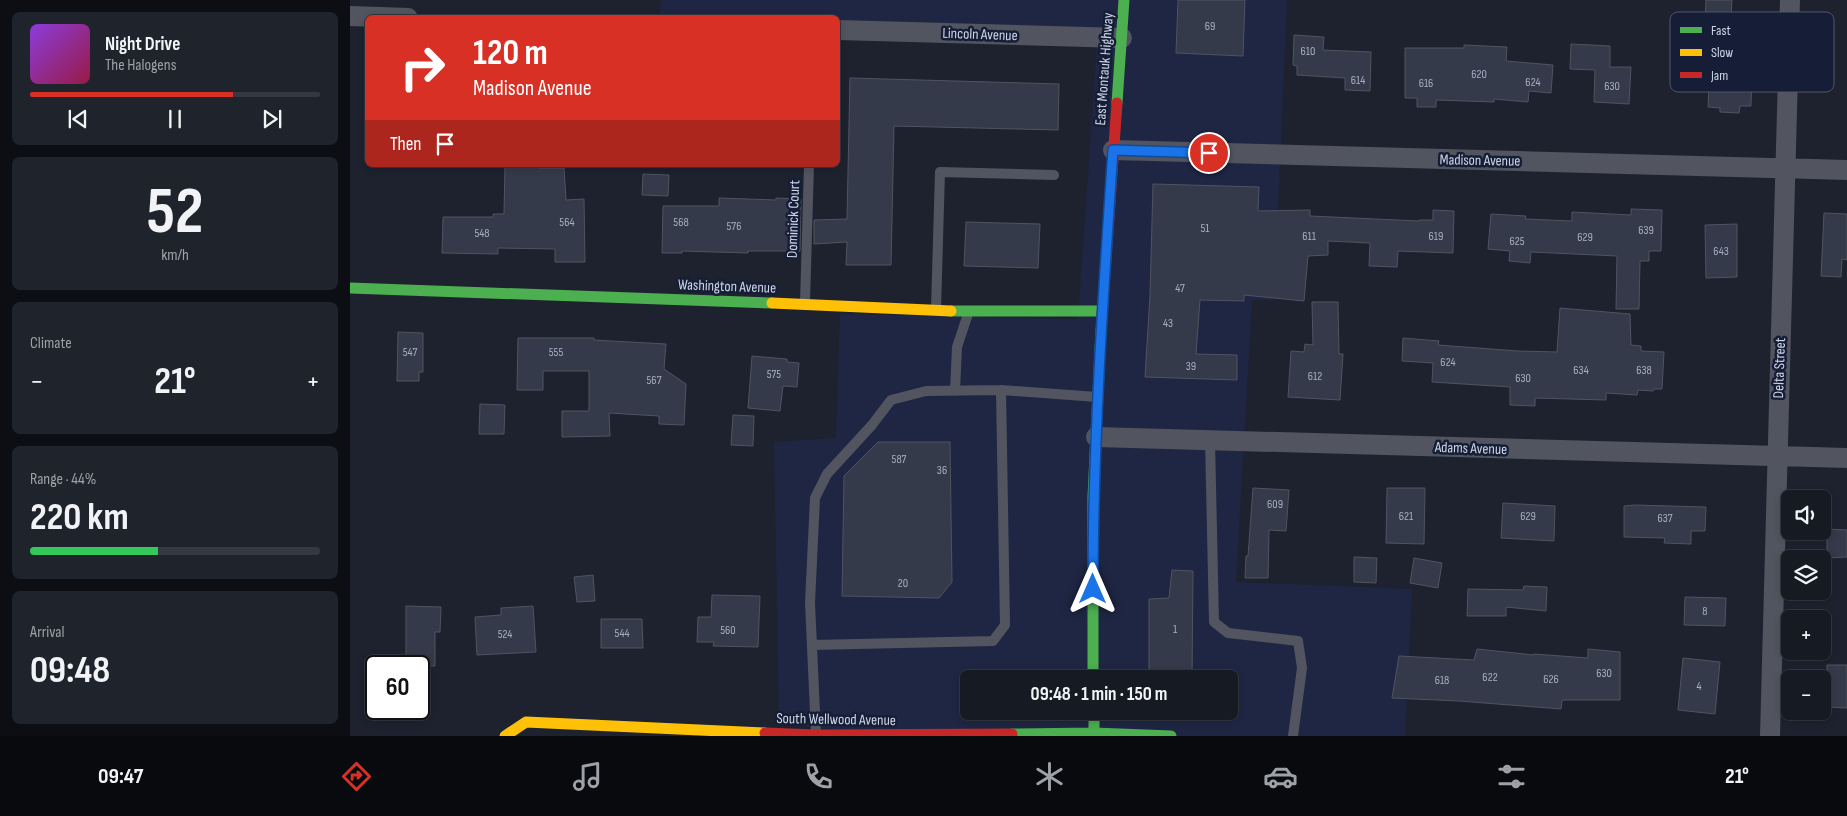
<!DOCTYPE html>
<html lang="en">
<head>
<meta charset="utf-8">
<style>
	:root { --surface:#161a23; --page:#1f232b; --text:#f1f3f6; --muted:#9ea1a6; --line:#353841; --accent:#d93025 }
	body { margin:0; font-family:"Sofia Sans Condensed",sans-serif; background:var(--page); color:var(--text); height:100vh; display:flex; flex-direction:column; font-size:19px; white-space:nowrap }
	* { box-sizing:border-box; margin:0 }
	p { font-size:16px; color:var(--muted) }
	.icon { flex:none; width:28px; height:28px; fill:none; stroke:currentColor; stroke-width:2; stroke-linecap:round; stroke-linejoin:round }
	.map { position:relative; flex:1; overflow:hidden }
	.drawer { display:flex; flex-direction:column; gap:12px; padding:12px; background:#0c0e13; width:350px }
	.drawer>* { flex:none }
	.hud { position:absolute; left:15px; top:15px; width:475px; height:152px; border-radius:8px; box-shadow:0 2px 8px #0003,0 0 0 1px var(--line); background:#d93025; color:#fff; overflow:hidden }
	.fabs { position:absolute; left:1431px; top:490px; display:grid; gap:10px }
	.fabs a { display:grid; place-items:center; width:50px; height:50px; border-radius:8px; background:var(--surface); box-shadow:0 2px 8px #0003,0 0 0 1px var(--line); font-size:25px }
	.speed { position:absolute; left:15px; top:655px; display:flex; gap:10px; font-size:25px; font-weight:700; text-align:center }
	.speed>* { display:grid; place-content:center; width:65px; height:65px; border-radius:50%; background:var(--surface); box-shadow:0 2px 8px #0003,0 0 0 1px var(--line); line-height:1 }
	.speed .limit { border:2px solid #111; border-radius:8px; background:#fff; color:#111 }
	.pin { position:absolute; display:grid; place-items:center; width:42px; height:42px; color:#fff; margin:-21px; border:2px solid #fff; border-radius:50%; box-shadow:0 1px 5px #0007 }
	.me { position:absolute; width:55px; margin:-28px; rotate:0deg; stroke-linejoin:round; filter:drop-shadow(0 0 4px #0008) }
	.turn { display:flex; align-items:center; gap:18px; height:105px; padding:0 25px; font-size:22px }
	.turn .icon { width:65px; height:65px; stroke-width:2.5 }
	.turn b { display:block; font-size:35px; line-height:42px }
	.then { display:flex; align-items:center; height:48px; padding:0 25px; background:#0003; gap:10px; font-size:19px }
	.big { font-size:38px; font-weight:700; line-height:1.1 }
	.drawer .widget { flex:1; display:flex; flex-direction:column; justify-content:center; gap:8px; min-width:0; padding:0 18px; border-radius:8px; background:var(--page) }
	.drawer .dial { align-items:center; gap:0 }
	.dial b { font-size:65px; line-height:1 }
	.song { display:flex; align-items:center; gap:15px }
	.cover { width:60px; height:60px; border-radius:8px; background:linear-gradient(135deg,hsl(270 70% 55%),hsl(340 70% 35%)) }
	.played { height:5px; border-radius:2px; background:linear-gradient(90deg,var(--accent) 70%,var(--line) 70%) }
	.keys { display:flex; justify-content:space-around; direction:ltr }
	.heat { display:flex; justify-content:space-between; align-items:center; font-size:28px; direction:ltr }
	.charge { height:8px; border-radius:4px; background:linear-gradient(90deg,#34c759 44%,var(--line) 0) }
	.trip { position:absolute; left:610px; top:670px; width:278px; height:50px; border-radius:8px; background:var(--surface); box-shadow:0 2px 8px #0003,0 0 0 1px var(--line); font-weight:700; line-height:50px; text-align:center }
	.menu { display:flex; height:80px; justify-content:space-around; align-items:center; background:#090a0e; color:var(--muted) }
	.menu .icon { width:35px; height:35px }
	.menu .active { color:var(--accent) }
	.menu b { font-size:22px; color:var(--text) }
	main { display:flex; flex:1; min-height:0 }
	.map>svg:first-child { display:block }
	.built { fill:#1e2643; fill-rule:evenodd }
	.building { fill:#353a4a; stroke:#50545f }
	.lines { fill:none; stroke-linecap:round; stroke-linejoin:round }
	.lane { stroke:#52555f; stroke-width:10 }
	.street { stroke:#52555f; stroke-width:20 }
	.fast { stroke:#4caf50; stroke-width:11 }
	.slow { stroke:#ffc107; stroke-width:11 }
	.jam { stroke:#c62828; stroke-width:11 }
	.route-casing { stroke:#114b97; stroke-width:12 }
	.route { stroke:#1a73e8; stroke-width:9 }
	.labels { text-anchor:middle; stroke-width:5; stroke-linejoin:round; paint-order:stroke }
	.number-label { font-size:12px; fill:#a8afc0 }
	.street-label { font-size:15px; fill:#cfd6e7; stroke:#161e37 }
	.key { fill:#161e37; stroke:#4e556c; stroke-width:1 }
	.key-label { font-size:14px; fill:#cfd6e7 }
</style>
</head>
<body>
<main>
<section class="drawer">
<div class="widget">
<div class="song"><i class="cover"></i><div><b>Night Drive</b><p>The Halogens</p></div></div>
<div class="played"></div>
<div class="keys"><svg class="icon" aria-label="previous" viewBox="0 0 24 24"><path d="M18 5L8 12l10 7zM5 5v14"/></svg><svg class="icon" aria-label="pause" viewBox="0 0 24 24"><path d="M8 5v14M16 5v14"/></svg><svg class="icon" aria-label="next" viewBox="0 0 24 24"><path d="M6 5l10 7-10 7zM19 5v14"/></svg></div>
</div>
<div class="widget dial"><b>52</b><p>km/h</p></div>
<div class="widget"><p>Climate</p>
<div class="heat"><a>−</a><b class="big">21°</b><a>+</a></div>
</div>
<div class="widget"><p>Range · 44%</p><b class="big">220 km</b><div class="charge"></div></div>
<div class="widget"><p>Arrival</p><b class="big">09:48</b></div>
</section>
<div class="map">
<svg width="1497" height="736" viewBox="0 0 1497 736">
	<rect width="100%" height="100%" fill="#1e222f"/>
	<!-- built -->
	<path class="built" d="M311,0H937L924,300H902L886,582L1062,589L1055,736H557L429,724L424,442L486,438L490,314L728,319L748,30L488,20V18L407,17L310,14ZM619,679H879V711H619Z"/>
	<!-- building -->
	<path class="building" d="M828,0H895L893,56L826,53Z
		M1356,0H1382L1378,71H1402L1401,106H1390L1389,113L1370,112V108L1358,107L1361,45L1354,44Z
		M944,35L974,37L973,50L1021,52L1020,91L995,90V78L947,75V66L943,65Z
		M1221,44L1260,46V67H1281L1279,104L1244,102L1245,70L1220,69Z
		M1114,45L1157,47L1156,61L1203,65L1201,93L1179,91L1178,102L1144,99V102L1086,100V107H1067V98H1055V48H1114Z
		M500,78L709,84L708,130L544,126L541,265H496L497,242L464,244V220L497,219Z
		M155,165H188V168H214L216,200L234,199L235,262H205V249L148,248V254L92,253L93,217H143V214H154Z
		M293,174L319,175L318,196L292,195Z
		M803,184L909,187L908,211L960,210V216L1069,221V220H1083V210L1104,211L1103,253L1048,251L1047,267L1019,266L1020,243L978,241V255L958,256L954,301L894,295V301L850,300L846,354L887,355V380L795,377L800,296Z
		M369,198L426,200V198L451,199L450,251H398V253L332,251V253H312L313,206H369Z
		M1281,209L1312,210L1311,251H1299V261H1290L1289,309H1266L1267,256L1181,252L1180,263L1159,261L1160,251L1138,249L1141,214L1176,216L1175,219L1222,221V212L1281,215Z
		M1474,213L1497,214V260L1492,259L1491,277L1471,276Z
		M616,222L690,224L688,268L614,266Z
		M1387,224V277L1356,278L1355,225Z
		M962,302H988L989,354H993L990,400L938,397L941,351L954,352L955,344L963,345Z
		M1210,308L1280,314L1281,345L1291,346V351L1314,352L1312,389H1304L1303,391L1288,390L1287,395L1256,393V400L1185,398V406L1160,405V387L1082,382L1083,363L1052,361L1053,338L1089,341L1088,345L1168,351L1207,352Z
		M48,332L73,333V372H69V381H47Z
		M168,338H244V340L316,344L314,369L336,384L334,425L309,424V416L259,413L260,436L212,437V411H239V371H193V390H167Z
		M402,356L437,359V362L449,363L447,387L433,386L430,411L398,408Z
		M130,404L155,405L154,434H129Z
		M383,415L404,416L403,446L381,445Z
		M528,442H600L602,582L589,598L492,596L494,476Z
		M903,488L939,490L936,531L919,530L918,578H895L896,556H898Z
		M1037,488H1075L1074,544L1036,543Z
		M1153,503L1205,506L1204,541L1151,538Z
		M1285,505L1356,507L1355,531H1341V544L1314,543L1315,538L1274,537V506Z
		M1477,529L1497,530V557L1477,558Z
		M1004,557L1027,558L1026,583L1004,582Z
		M1064,558L1092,563L1088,588L1060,583Z
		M822,570L843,571L842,679H799V599L819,598Z
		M243,575L245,601L227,602L224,577Z
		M1174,586L1197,587L1196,611L1156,607V616H1117L1118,589L1173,590Z
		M362,595L410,596L408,647L363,646L364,642H347L348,617H361Z
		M1335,597L1376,598L1375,626L1334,625Z
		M56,606L91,607L90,632H85V666H56Z
		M183,606L186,652L127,655L125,617L151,615V608Z
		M251,619H292L293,648H251Z
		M1127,649L1184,655V654L1238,658V649L1270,652V700H1214L1212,701L1211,709L1109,701L1042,698L1049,656L1124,660Z
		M1333,658L1370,662L1365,714L1328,710Z
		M1477,665H1497V708L1476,707Z"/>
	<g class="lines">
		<!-- lane -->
		<path class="lane" d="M455,303L459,165
			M586,309L590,172L704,175
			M605,391L607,347L618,314
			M860,440L864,622L878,633L948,641L952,668L943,736
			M462,645L643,641L655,625L651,390
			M466,734L460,603L465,498L477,474L522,425L541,400L576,391L651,390L747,397"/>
		<!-- street -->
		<path class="street" d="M0,16L58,18
			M488,30L772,38
			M763,150L1497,170
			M746,437L1497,458
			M1420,736L1440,0"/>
		<!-- fast -->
		<path class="fast" d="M767,103L774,0
			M0,288L422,303
			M601,311H752
			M743,679V497L751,330
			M744,711V736
			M662,734L744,733L821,736"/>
		<!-- slow -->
		<path class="slow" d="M422,303L601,311
			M155,736L176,722L415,733"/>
		<!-- jam -->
		<path class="jam" d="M751,330L767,103
			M415,733L466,735L662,734"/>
	</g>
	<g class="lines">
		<!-- route casing -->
		<g class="route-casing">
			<path id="route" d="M743,589C743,442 753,296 763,150L859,153"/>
		</g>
		<!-- route -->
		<use href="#route" class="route"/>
	</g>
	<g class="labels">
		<!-- number labels -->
		<g class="number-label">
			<text x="860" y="30">69</text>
			<text x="958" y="55">610</text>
			<text x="1129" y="78">620</text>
			<text x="1008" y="84">614</text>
			<text x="1183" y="86">624</text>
			<text x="1076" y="87">616</text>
			<text x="1262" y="90">630</text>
			<text x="217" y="226">564</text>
			<text x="331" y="226">568</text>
			<text x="384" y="230">576</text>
			<text x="855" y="232">51</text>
			<text x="1296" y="234">639</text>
			<text x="132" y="237">548</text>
			<text x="959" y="240">611</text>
			<text x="1086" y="240">619</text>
			<text x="1235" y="241">629</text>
			<text x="1167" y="245">625</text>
			<text x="1371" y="255">643</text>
			<text x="830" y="292">47</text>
			<text x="818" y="327">43</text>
			<text x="60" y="356">547</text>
			<text x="206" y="356">555</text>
			<text x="1098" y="366">624</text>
			<text x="841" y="370">39</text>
			<text x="1231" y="374">634</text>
			<text x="1294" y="374">638</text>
			<text x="424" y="378">575</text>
			<text x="965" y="380">612</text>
			<text x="1173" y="382">630</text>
			<text x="304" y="384">567</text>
			<text x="549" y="463">587</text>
			<text x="592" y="474">36</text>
			<text x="925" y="508">609</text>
			<text x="1056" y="520">621</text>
			<text x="1178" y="520">629</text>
			<text x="1315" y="522">637</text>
			<text x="553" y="587">20</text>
			<text x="1355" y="615">8</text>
			<text x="825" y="633">1</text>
			<text x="378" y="634">560</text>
			<text x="272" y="637">544</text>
			<text x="155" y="638">524</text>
			<text x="1254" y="677">630</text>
			<text x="1140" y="681">622</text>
			<text x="1201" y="683">626</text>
			<text x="1092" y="684">618</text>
			<text x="1349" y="690">4</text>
		</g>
		<!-- street labels -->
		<g class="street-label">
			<text transform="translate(630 34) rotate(2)" y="5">Lincoln Avenue</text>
			<text transform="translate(754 69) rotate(-86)" y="5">East Montauk Highway</text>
			<text transform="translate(1130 160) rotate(1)" y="5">Madison Avenue</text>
			<text transform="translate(443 219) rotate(-88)" y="5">Dominick Court</text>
			<text transform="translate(377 286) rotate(2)" y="5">Washington Avenue</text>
			<text transform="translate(1429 368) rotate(-88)" y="5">Delta Street</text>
			<text transform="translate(1121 448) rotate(2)" y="5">Adams Avenue</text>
			<text transform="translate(486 719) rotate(1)" y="5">South Wellwood Avenue</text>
		</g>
	</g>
	<!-- legend -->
	<rect x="1320" y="12" width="164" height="80" rx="8" class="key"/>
	<rect x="1330" y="27" width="22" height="6" fill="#4caf50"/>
	<rect x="1330" y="49" width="22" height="7" fill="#ffc107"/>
	<rect x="1330" y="72" width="22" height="6" fill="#c62828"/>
	<g class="key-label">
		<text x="1361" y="35">Fast</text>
		<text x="1361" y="57">Slow</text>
		<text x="1361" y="80">Jam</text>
	</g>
</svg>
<div class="fabs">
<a><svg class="icon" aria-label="sound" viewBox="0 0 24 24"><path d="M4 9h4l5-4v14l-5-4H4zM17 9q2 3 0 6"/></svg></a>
<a><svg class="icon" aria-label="layers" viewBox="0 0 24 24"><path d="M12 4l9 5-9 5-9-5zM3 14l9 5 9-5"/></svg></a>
<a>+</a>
<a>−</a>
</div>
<div class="speed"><div class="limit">60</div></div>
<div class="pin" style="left:859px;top:153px;background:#d93025"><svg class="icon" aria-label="arrive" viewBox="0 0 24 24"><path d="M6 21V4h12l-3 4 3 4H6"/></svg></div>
<svg class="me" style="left:743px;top:589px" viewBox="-20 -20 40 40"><path d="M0-17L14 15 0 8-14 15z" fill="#1a73e8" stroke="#fff" stroke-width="4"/></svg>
<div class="trip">09:48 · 1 min · 150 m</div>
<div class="hud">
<div class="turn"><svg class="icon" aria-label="right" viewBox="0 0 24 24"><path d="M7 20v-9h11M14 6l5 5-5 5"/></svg><div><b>120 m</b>Madison Avenue</div></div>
<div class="then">Then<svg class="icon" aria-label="arrive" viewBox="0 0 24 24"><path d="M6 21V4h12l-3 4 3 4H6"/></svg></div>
</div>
</div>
</main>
<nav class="menu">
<b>09:47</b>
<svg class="icon active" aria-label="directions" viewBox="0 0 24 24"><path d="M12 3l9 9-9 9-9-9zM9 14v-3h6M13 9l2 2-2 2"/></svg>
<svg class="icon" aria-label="music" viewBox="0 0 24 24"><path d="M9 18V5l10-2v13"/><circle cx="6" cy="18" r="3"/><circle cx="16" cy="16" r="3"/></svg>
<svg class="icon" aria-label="phone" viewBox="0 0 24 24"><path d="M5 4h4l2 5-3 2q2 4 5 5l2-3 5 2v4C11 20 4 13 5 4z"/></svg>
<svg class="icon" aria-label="climate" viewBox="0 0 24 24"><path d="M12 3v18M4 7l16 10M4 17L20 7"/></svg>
<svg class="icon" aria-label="car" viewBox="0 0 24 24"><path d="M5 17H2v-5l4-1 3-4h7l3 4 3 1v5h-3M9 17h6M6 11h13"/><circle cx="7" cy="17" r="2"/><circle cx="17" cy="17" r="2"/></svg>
<svg class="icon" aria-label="filters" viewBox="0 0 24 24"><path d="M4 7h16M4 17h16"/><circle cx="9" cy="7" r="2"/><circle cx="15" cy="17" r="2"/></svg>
<b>21°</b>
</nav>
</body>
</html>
